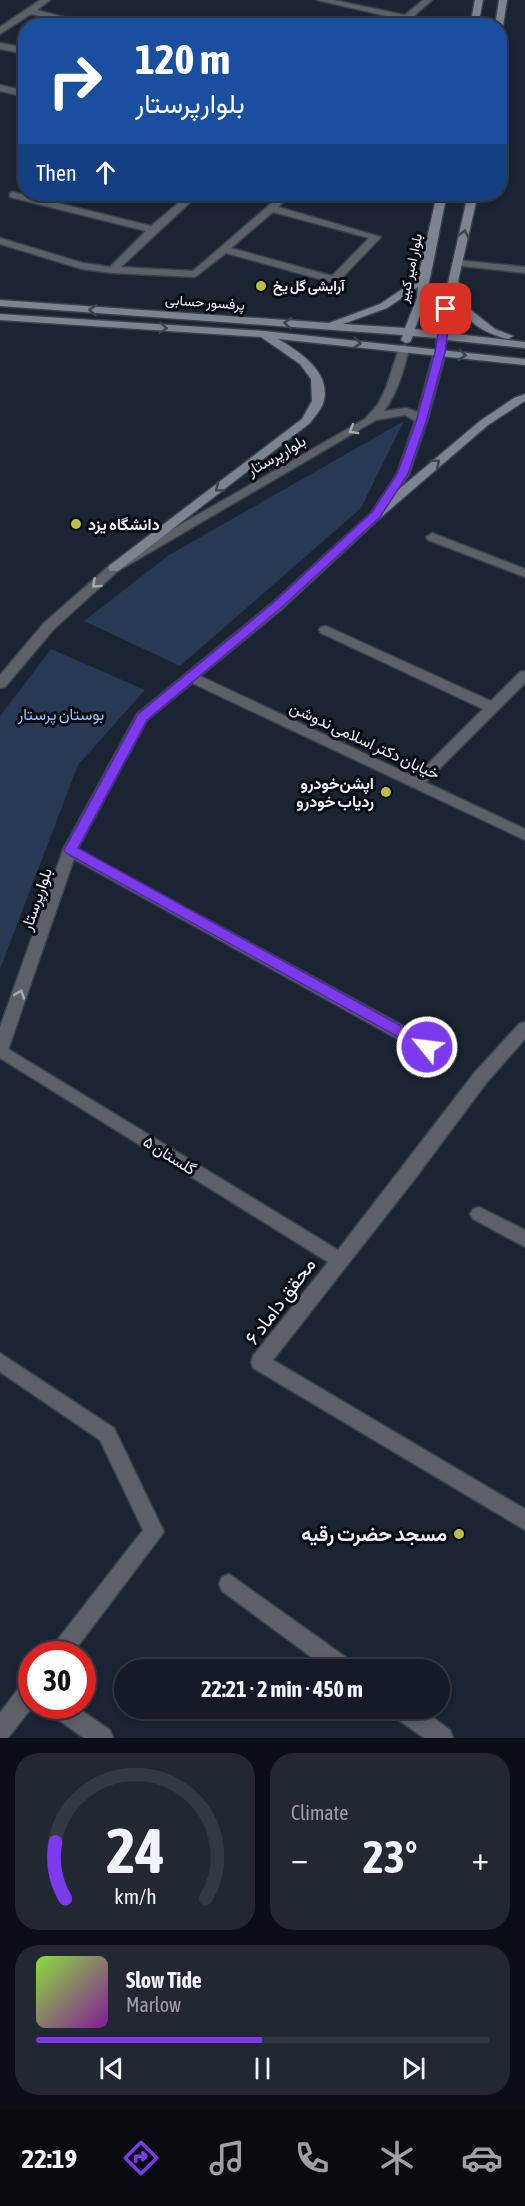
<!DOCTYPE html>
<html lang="en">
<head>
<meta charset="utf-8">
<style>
	:root { --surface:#141b26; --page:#212832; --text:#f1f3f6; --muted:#9da1a7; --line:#333943; --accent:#7c3aed }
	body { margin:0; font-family:"Asap Condensed",Vazirmatn,sans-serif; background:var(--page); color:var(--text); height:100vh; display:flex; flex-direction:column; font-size:22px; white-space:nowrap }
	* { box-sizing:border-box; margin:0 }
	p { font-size:20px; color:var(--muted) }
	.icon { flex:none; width:33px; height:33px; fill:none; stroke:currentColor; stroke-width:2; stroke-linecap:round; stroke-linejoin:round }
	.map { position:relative; height:1738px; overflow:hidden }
	.sheet { display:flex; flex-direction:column; gap:15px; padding:15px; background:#0b0f15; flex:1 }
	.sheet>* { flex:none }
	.hud { position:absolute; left:18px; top:18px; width:489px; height:183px; border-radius:24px; box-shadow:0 3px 9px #0003,0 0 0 2px var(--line); background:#1a4fa0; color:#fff; overflow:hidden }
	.speed { position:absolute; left:18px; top:1641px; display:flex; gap:12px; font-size:30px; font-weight:700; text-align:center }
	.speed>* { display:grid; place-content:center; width:78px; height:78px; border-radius:50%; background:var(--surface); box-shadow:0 3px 9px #0003,0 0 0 2px var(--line); line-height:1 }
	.speed .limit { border:9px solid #d22; background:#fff; color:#111 }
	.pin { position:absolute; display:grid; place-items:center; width:51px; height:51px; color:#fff; margin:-26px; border-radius:12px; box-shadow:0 3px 9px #0006 }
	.me { position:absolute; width:66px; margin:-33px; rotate:299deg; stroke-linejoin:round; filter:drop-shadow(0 0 4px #0008) }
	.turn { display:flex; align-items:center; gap:21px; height:126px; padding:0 18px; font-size:27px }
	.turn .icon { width:78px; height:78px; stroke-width:2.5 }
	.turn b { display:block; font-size:42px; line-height:51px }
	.then { display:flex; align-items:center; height:57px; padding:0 18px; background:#0003; gap:12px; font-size:22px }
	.big { font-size:45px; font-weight:700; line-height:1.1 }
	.sheet .widget { flex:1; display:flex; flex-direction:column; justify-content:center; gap:9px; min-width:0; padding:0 21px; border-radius:24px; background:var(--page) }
	.sheet .dial { align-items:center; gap:0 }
	.dial svg { height:156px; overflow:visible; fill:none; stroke:var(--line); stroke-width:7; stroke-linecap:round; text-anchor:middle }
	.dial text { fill:var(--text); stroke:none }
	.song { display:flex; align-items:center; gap:18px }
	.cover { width:72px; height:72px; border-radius:9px; background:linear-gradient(135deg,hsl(90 70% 55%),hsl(290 70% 35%)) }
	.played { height:6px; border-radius:3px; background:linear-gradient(90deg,var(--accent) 50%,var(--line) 50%) }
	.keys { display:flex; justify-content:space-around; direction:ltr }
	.heat { display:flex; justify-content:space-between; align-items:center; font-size:33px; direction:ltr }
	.sheet .tiles { flex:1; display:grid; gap:15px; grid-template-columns:1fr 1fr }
	.widget:last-child { grid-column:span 2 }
	.trip { position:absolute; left:114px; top:1659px; width:336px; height:60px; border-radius:30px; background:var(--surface); box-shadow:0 3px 9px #0003,0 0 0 2px var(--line); font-weight:700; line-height:60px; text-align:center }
	.tab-bar { display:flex; height:96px; justify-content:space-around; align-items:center; background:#080b0f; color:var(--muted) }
	.tab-bar .icon { width:42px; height:42px }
	.tab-bar .selected { color:var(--accent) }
	.tab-bar b { font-size:27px; color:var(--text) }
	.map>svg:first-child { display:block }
	.green { fill:#283953 }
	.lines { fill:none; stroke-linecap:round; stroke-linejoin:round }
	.minor-casing { stroke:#38414e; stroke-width:3 }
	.tertiary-casing { stroke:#38414e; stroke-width:3 }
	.secondary-casing { stroke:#38414e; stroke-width:3 }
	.minor { fill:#5c6168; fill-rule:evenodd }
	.tertiary { fill:#5c6168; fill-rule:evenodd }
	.secondary { fill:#7c848f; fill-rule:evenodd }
	.oneway { stroke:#3d434b }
	.oneway2 { stroke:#a4a9b2 }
	.route { fill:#7c3aed; stroke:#51269a; stroke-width:1.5 }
	.poi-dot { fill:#bcbf44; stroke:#090d13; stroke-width:2 }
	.labels { text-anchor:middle; stroke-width:6; stroke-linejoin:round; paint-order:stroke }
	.far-street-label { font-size:14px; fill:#ebf1fb; stroke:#090d13 }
	.far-poi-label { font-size:14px; font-weight:bold; fill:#ebf1fb; stroke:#090d13; text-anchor:start }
	.street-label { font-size:16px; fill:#ebf1fb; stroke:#090d13 }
	.poi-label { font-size:16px; font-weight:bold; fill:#ebf1fb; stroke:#090d13; text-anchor:start }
	.park-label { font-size:16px; fill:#9fc1f5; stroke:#090d13 }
	.near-street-label { font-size:20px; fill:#ebf1fb; stroke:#090d13 }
	.near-poi-label { font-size:20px; font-weight:bold; fill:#ebf1fb; stroke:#090d13; text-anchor:end }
</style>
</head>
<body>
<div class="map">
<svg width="525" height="1738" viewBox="0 0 525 1738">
	<rect width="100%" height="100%" fill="#1b2432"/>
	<!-- green -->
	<path class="green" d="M404,421L361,508L180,666L84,621L169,555Z
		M51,649L145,690L78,765L0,969V716Z"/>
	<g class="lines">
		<!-- minor casing -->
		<g class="minor-casing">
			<path id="minor" d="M40,0H50L37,10L97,26H80L31,14L0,34V27Z
				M317,0H333L405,15L423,0H432L403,26L394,25L400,19Z
				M0,43L26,48V54L0,49Z
				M13,192L151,226L189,194H199L121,267L193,271L282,194H292L278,207L381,237L338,282L334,283L226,253L195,277L112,273L82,269L0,244V238L83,263L110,267L146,231L10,197V193ZM273,212L369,238L332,276L231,248Z
				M457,260L525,267V273L453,265L452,263Z
				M432,533L525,569V577L428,540L426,537Z
				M326,626L491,701L520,672L525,671V683L421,787H411L409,784L411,781L483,709L321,633L319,630L321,627Z
				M70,845L433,1042L435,1047L433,1052L427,1053L421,1052L65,854L63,850L65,846Z
				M525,1022V1039L487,1082L414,1180L273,1360L525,1509V1530L253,1368L251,1362L253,1356L328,1262L0,1058V1044L338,1250L475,1072L519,1024Z
				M479,1207L525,1230V1247L473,1219L470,1214L473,1209Z
				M0,1353L114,1428L164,1532L72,1654H48L52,1647L143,1530L100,1440L0,1372Z
				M229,1574L354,1663L357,1670H329L222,1591L219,1584L222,1577Z
				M32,1679L33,1706L8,1738H0V1713L24,1681Z
				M47,1706H75L110,1730L113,1738H84L50,1714Z
				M390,1708H420L450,1730L453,1738H424L393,1716Z"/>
		</g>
		<!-- tertiary casing -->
		<g class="tertiary-casing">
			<path id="tertiary" d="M0,85L26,91V97L0,91Z
				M424,194H440L447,197L442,200Z
				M404,345L409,348C404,370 398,392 384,411L406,408L418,412L434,352L440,349L446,352L427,421L409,474L380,518L282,609L200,676L525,829V840L192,683L147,720L77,850L8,1050L6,1055L0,1056V1027L63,850L137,714L272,603L371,513L397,474L415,421L405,415L376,420L118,571L54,629L5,687L0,688V675L44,623L110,565L365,419L378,404L386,388L399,348Z"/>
		</g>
		<!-- secondary casing -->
		<g class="secondary-casing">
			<path id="secondary" d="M475,0H483L478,26H470Z
				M499,0H507L503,26L500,28V26H495Z
				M437,194H447C437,239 431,287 415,329L437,332L468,194H478L458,281L472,311L495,329L513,336L508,339C481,332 466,322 454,296L448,333L525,342V348L447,340L445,346L441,347L436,344V338L413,336L410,342L406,343L401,340L403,335L0,306V300L329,323L380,304L401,290L419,273ZM418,287L417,298L405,328L343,324L387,308Z
				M0,314L264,331L525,359V365L278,339C300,352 333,373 323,404C320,411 314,417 310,423L118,571H110L108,568L110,565L302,419L312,401L311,379L300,364L261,337L0,320Z
				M525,394V401L488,425L380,518H372V512L480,421L514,398Z"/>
		</g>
		<!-- minor -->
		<use href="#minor" class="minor"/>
		<!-- tertiary -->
		<use href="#tertiary" class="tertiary"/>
		<!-- secondary -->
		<use href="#secondary" class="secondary"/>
	</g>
	<!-- one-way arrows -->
	<defs><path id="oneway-chevron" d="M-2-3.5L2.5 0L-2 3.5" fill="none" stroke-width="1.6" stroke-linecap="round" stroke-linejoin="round" transform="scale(1.5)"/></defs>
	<g class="oneway">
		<use href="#oneway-chevron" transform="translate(464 234) rotate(-77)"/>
		<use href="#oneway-chevron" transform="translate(93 310) rotate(-176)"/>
		<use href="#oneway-chevron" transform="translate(288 323) rotate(-175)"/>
		<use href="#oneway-chevron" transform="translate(163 328) rotate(4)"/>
		<use href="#oneway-chevron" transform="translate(357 343) rotate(6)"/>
		<use href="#oneway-chevron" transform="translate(462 355) rotate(6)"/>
		<use href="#oneway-chevron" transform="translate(436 463) rotate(-40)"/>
		<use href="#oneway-chevron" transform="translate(219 488) rotate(143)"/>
	</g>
	<g class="oneway2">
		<use href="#oneway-chevron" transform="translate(353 430) rotate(150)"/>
		<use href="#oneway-chevron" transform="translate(96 584) rotate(138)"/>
		<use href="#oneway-chevron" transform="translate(20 994) rotate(-71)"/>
	</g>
	<!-- route -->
	<path class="route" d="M442,307L451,309L445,352L426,422L408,474L380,517L281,608L147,720L78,848L432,1043L435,1047L432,1052L427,1053L66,853L64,850L138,714L273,603L372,512L397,474L416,422L435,352Z"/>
	<!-- markers -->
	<g class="poi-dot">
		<circle cx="261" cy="286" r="6"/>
		<circle cx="76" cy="524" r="6"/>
		<circle cx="386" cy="792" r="6"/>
		<circle cx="459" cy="1534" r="6"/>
	</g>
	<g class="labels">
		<!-- far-street labels -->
		<g class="far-street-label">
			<text transform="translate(410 268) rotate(-78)" y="5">بلوار امیر کبیر</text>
			<text transform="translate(205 302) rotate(4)" y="5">پرفسور حسابی</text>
		</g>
		<!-- far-poi labels -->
		<g class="far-poi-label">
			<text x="273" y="291">آرایشی گل یخ</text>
		</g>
		<!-- street labels -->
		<g class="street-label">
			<text transform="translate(276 455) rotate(-30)" y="6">بلوارپرستار</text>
			<text transform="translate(365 740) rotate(25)" y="6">خيابان دکتر اسلامی ندوشن</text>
			<text transform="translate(36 899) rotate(-71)" y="6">بلوارپرستار</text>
			<text transform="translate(170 1155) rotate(32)" y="6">گلستان ۵</text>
		</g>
		<!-- poi labels -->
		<g class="poi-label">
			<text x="88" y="530">دانشگاه یزد</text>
			<text x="374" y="789" text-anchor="end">اپشن‌خودرو<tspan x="374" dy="18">ردیاب خودرو</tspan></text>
		</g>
		<!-- park labels -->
		<g class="park-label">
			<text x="61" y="720">بوستان پرستار</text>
		</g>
		<!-- near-street labels -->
		<g class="near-street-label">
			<text transform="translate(280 1301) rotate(-53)" y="7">محقق داماد ۶</text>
		</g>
		<!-- near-poi labels -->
		<g class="near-poi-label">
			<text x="447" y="1541">مسجد حضرت رقیه</text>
		</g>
	</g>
</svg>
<div class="speed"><div class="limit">30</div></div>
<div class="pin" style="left:446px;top:309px;background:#d93025"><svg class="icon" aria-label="arrive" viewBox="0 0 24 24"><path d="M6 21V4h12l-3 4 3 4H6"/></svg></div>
<svg class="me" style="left:427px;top:1047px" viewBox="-20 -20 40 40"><circle r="17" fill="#7c3aed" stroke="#fff" stroke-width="3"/><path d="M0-11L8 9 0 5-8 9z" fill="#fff"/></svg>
<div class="trip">22:21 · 2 min · 450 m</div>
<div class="hud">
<div class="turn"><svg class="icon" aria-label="right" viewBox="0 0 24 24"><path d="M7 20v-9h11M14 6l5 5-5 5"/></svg><div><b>120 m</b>بلوارپرستار</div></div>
<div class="then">Then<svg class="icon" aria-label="ahead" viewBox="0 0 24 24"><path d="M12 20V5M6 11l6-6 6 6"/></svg></div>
</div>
</div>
<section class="sheet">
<div class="tiles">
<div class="widget dial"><svg viewBox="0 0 100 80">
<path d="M14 69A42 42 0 1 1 86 69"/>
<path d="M14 69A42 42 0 0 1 9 40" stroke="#7c3aed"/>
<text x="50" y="56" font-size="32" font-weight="700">24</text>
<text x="50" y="72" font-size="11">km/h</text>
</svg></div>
<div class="widget"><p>Climate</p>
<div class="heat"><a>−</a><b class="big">23°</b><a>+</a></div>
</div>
<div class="widget">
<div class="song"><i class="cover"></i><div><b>Slow Tide</b><p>Marlow</p></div></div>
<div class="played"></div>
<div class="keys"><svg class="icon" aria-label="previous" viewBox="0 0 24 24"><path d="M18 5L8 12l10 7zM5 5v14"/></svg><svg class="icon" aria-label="pause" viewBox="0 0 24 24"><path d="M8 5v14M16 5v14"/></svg><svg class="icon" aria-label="next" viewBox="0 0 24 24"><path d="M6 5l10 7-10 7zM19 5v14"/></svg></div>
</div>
</div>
</section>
<nav class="tab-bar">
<b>22:19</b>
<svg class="icon selected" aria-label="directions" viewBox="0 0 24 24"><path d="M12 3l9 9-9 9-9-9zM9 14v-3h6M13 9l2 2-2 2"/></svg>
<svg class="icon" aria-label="music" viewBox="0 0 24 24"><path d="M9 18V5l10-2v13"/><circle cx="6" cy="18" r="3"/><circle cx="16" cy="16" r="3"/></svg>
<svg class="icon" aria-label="phone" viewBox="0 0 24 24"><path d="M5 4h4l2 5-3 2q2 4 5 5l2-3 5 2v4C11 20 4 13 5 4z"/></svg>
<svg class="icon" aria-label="climate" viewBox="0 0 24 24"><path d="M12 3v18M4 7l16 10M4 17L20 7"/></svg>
<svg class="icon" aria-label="car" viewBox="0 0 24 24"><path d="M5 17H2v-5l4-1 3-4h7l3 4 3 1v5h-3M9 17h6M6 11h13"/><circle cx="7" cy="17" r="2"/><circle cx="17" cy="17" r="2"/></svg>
</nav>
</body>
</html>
